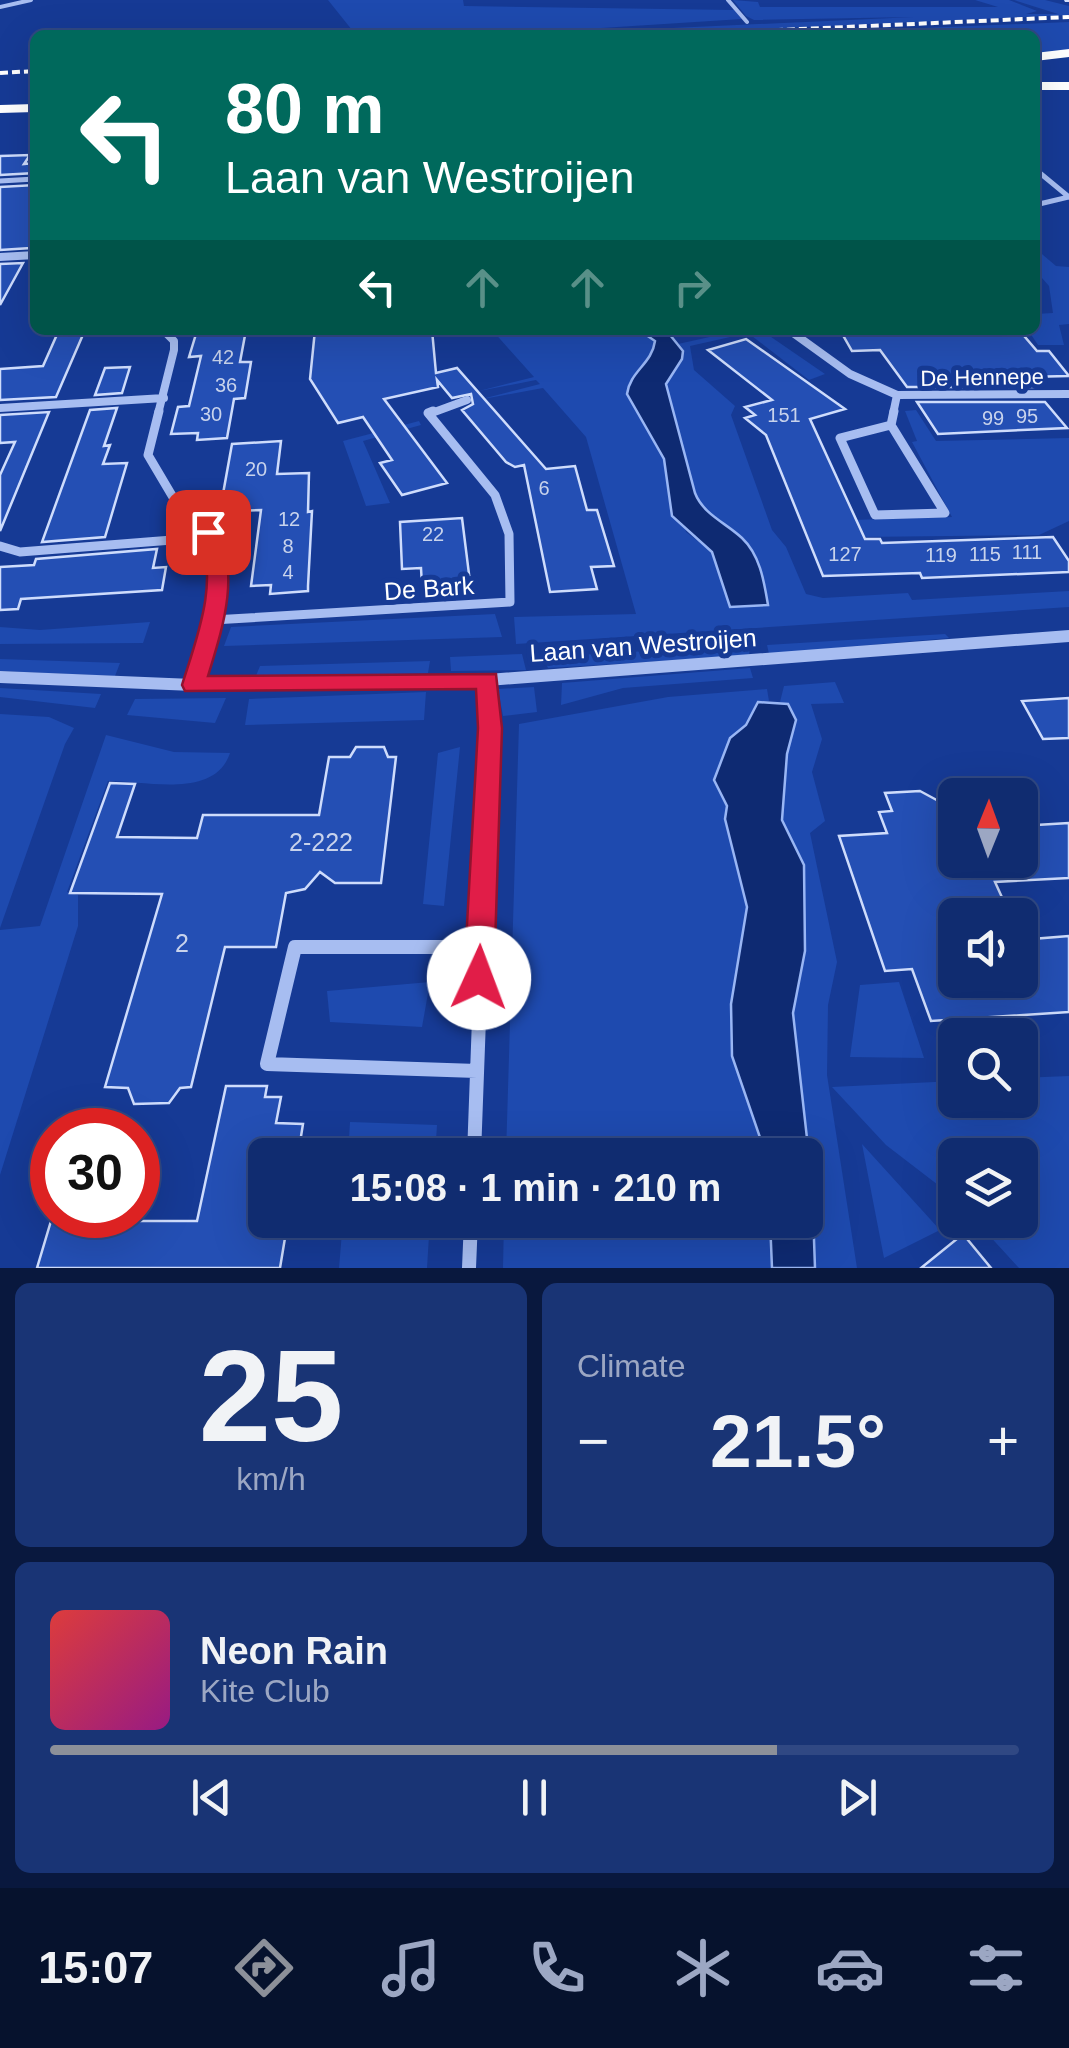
<!DOCTYPE html>
<html lang="en">
<head>
<meta charset="utf-8">
<style>
	:root { --surface:#102c70; --page:#193475; --text:#f1f3f6; --muted:#9ca7c3; --line:#304883; --accent:#8c9099 }
	body { margin:0; font-family:Arial,sans-serif; background:var(--page); color:var(--text); height:100vh; display:flex; flex-direction:column; font-size:38px; white-space:nowrap }
	* { box-sizing:border-box; margin:0 }
	p { font-size:32px; color:var(--muted) }
	.icon { flex:none; width:55px; height:55px; fill:none; stroke:currentColor; stroke-width:2; stroke-linecap:round; stroke-linejoin:round }
	.map { position:relative; height:1268px; overflow:hidden }
	.details { display:flex; flex-direction:column; gap:15px; padding:15px; background:#09183e; flex:1 }
	.details>* { flex:none }
	.guide { position:absolute; left:30px; top:30px; width:1010px; height:305px; border-radius:15px; box-shadow:0 10px 40px #0002,0 0 0 2px var(--line); background:#00695c; color:#fff; overflow:hidden }
	.needle { width:65px; rotate:1deg }
	.buttons { position:absolute; left:938px; top:778px; display:grid; gap:20px }
	.buttons a { display:grid; place-items:center; width:100px; height:100px; border-radius:15px; background:var(--surface); box-shadow:0 10px 40px #0002,0 0 0 2px var(--line); font-size:50px }
	.speed { position:absolute; left:30px; top:1108px; display:flex; gap:20px; font-size:50px; font-weight:700; text-align:center }
	.speed>* { display:grid; place-content:center; width:130px; height:130px; border-radius:50%; background:var(--surface); box-shadow:0 10px 40px #0002,0 0 0 2px var(--line); line-height:1 }
	.speed .limit { border:15px solid #d22; background:#fff; color:#111 }
	.pin { position:absolute; display:grid; place-items:center; width:85px; height:85px; color:#fff; margin:-42px; border-radius:20px; box-shadow:0 5px 15px #0006 }
	.me { position:absolute; width:110px; margin:-55px; rotate:2deg; stroke-linejoin:round; filter:drop-shadow(0 0 8px #0008) }
	.turn { display:flex; align-items:center; gap:35px; height:210px; padding:0 30px; font-size:45px }
	.turn .icon { width:130px; height:130px; stroke-width:2.5 }
	.turn b { display:block; font-size:70px; line-height:85px }
	.lanes { display:flex; align-items:center; height:95px; padding:0 30px; background:#0003; justify-content:center; gap:50px; direction:ltr }
	.lanes .off { opacity:.35 }
	.big { font-size:75px; font-weight:700; line-height:1.1 }
	.details .card { flex:1; display:flex; flex-direction:column; justify-content:center; gap:15px; min-width:0; padding:0 35px; border-radius:15px; background:var(--page) }
	.details .dial { align-items:center; gap:0 }
	.dial b { font-size:130px; line-height:1 }
	.song { display:flex; align-items:center; gap:30px }
	.cover { width:120px; height:120px; border-radius:15px; background:linear-gradient(135deg,hsl(0 70% 55%),hsl(310 70% 35%)) }
	.played { height:10px; border-radius:5px; background:linear-gradient(90deg,var(--accent) 75%,var(--line) 75%) }
	.keys { display:flex; justify-content:space-around; direction:ltr }
	.heat { display:flex; justify-content:space-between; align-items:center; font-size:55px; direction:ltr }
	.details .tiles { flex:1; display:grid; gap:15px; grid-template-columns:1fr 1fr }
	.card:last-child { grid-column:span 2 }
	.trip { position:absolute; left:248px; top:1138px; width:575px; height:100px; border-radius:15px; background:var(--surface); box-shadow:0 10px 40px #0002,0 0 0 2px var(--line); font-weight:700; line-height:100px; text-align:center }
	.dock { display:flex; height:160px; justify-content:space-around; align-items:center; background:#06122d; color:var(--muted) }
	.dock .icon { width:70px; height:70px }
	.dock .current { color:var(--accent) }
	.dock b { font-size:45px; color:var(--text) }
	.map>svg:first-child { display:block }
	.green { fill:#1e4aaf }
	.water { fill:#0e2a72; stroke:#99b6f4; stroke-width:2.5 }
	.building { fill:#244fb4; stroke:#cedcfc; stroke-width:2.5 }
	.lines { fill:none; stroke-linecap:round; stroke-linejoin:round }
	.minor-far5 { stroke:#a7bdf1; stroke-width:4 }
	.minor-far4 { stroke:#a7bdf1; stroke-width:5 }
	.minor-far3 { stroke:#a7bdf1; stroke-width:8 }
	.minor-far2 { stroke:#a7bdf1; stroke-width:9 }
	.minor-far1 { stroke:#a7bdf1; stroke-width:11 }
	.minor { stroke:#a7bdf1; stroke-width:14 }
	.tertiary { fill:#a7bdf1; fill-rule:evenodd }
	.secondary { fill:#d5e0fc; fill-rule:evenodd }
	.motorway { fill:#fff; fill-rule:evenodd }
	.rail { stroke:#fff; stroke-width:4; stroke-dasharray:8 4; stroke-linecap:butt }
	.route { fill:#e11d48; stroke:#92132f; stroke-width:2.5 }
	.labels { text-anchor:middle; stroke-width:10; stroke-linejoin:round; paint-order:stroke }
	.number-label { font-size:20px; fill:#c8d3ec }
	.far-street-label { font-size:22px; fill:#fff; stroke:#163a95 }
	.street-label { font-size:25px; fill:#fff; stroke:#163a95 }
	.near-number-label { font-size:25px; fill:#c8d3ec }
</style>
</head>
<body>
<div class="map">
<svg width="1069" height="1268" viewBox="0 0 1069 1268">
	<rect width="100%" height="100%" fill="#163a95"/>
	<!-- green -->
	<path class="green" d="M328,0H463L464,6L734,10L742,19L491,35H356Z
		M733,0L758,2L760,7H998L975,0H1009L1037,11L1026,14H1058L1014,0H1045L1069,6V15L627,35H520L914,17L754,20L746,16Z
		M1069,22V50L1035,54V35H755Z
		M1036,249L1056,266L1069,267V324L1059,325L1064,345H1038L1028,330H1035V314L1053,313L1049,286L1035,270Z
		M492,330H639L655,342L647,362L631,378L634,408L664,459L686,532L712,552L730,607L767,605L698,501L666,384L679,365L682,351L678,344L741,330H761L825,374L809,380L748,333L690,346L694,370L735,406L731,415L772,530L786,547L806,594L823,598L908,593L912,600L1069,591V607L516,644L514,617L636,614L586,437L543,388L478,400L540,384L536,380L479,391L534,377Z
		M916,410L936,441L1069,438V521L1039,535L859,537L852,520L952,517L912,442L917,441L905,411Z
		M419,421L421,425L363,441L390,503L366,506L343,441Z
		M495,614L502,637L224,646L231,627Z
		M150,622L143,643L0,644V627L40,630Z
		M945,634L949,638L769,654L767,645Z
		M750,645L749,656L548,668L543,657Z
		M522,654L526,670L451,671L450,657Z
		M0,659L120,663L115,676L0,671Z
		M430,661L428,673L255,678L260,666Z
		M750,668L753,678L623,688L561,705L562,683Z
		M835,682L844,703L811,704L822,739L812,772L825,821L810,833L837,962L828,1005L827,1075L857,1268H815L812,1183L793,1013L805,951L804,865L782,820L787,754L796,721L788,705L780,702L784,686Z
		M534,687L537,712L503,716L498,689Z
		M0,688L101,694L95,708L0,697Z
		M767,689L769,701L758,702L746,725L730,738L714,780L727,807L725,819L747,907L731,1004L740,1082L766,1155H506L519,724L668,697Z
		M426,692L424,720L245,725L249,699Z
		M226,698L215,723L127,715L135,699Z
		M0,714L49,717L74,728L65,744L0,928Z
		M106,735L174,752L230,753C215,799 147,781 108,781L67,892L78,895V926L0,1175V930L40,926Z
		M460,747L444,906L423,904L438,753Z
		M430,982L422,1027L330,1022L327,991Z
		M899,982L924,1058L850,1057L860,985Z
		M1069,1076V1268H1019L975,1220H1020V1155H955V1198L886,1145L832,1087L955,1081V1100H1020V1078Z
		M350,1122L437,1125L435,1155H348Z
		M862,1144L940,1230L884,1258Z
		M343,1220H430L427,1268H339Z
		M504,1220H770L772,1268H503Z"/>
	<!-- water -->
	<path class="water" d="M639,330H666L683,351L682,359L666,384L695,493C703,514 726,523 742,538C760,555 764,581 768,605L730,607L712,552L672,516L664,459L627,394C630,371 652,364 655,341Z
		M758,702L788,704L796,720L787,754L782,820L804,865L805,951L793,1013L812,1183L815,1268H772L770,1220H805V1155H766L732,1056L731,1004L747,907L725,819L727,806L714,780L730,738L746,725Z"/>
	<!-- building -->
	<path class="building" d="M30,155L24,164L35,163V173L0,175V156Z
		M35,185V241L31,248L0,250V187Z
		M23,263L0,305V264Z
		M59,330H85L56,397L0,400V369L43,366Z
		M221,330H246L240,362H251L245,398L234,399L227,438L197,440L198,433L171,434L178,407L189,406L201,356L189,357L196,334Z
		M315,330H432L436,373L457,368L546,469L575,466L587,510H597L614,566L591,567L597,589L550,592L524,465L515,467L506,462L462,410L473,404L471,394L452,398L437,380L438,387L384,399L447,483L402,495L380,463L392,460L363,417L338,423L310,379Z
		M840,330H1019L1037,351H1049L1069,376L1026,377L1033,387H907L880,350L852,351Z
		M746,339L845,409L810,419L865,539H880L882,543L1053,537L1069,561V572L922,578L920,573L823,576L766,435L745,418L755,415L745,407L772,400L708,350Z
		M130,367L122,393L95,395L105,368Z
		M917,402H1045L1067,428L938,434Z
		M117,408L104,446L110,445L103,464L127,463L105,537L42,542L90,410Z
		M49,412L0,531V475L15,442L0,443V415Z
		M281,441L277,474L309,473L308,512L312,511L308,586V591L270,594L271,585L251,586L261,510L237,511L238,504L221,505L232,444Z
		M462,518L470,582L422,586L421,568L402,569L400,522Z
		M157,549L153,568L166,567L162,590L21,599L18,609L0,610V567L34,565L36,559Z
		M1069,698V738L1043,739L1022,701Z
		M356,747H384L388,757H396L381,883H335L320,872L305,889L286,893L276,947H225L191,1087L180,1088L169,1103L134,1104L128,1088L105,1087L162,894L70,893L110,783L135,784L117,837L197,838L203,815H319L329,757H350Z
		M920,791L955,810V860H1020V826L1069,823V878L995,882L1010,915H955V980H1020V940L1069,936V1012L931,1021L912,969L885,971L839,836L887,833L879,812L892,811L885,793Z
		M226,1086H267L265,1097H281L276,1123L303,1124L298,1155H265V1220H288L280,1268H37L51,1221H197Z
		M963,1234L991,1268H921Z"/>
	<g class="lines">
		<!-- minor-far5 -->
		<path class="minor-far5" d="M728,0L747,22
			M0,7L31,0"/>
		<!-- minor-far4 -->
		<path class="minor-far4" d="M1035,169L1069,197
			M0,181L35,179
			M1035,205L1069,197"/>
		<!-- minor-far3 -->
		<path class="minor-far3" d="M0,257L35,255
			M789,330L850,374L897,395L1069,394
			M0,408L164,398
			M158,414L174,350V341L163,330
			M429,414L467,400
			M893,414L897,395"/>
		<!-- minor-far2 -->
		<path class="minor-far2" d="M159,411L148,455L177,504L208,532L218,553L209,633
			M891,425L945,513L875,515L840,438Z
			M891,425L894,411
			M0,546L20,552L185,539L208,532
			M213,620L510,602L509,534L495,495L428,413L433,411"/>
		<!-- minor-far1 -->
		<path class="minor-far1" d="M193,685L210,631
			M483,913L488,680"/>
		<!-- minor -->
		<path class="minor" d="M477,1071L267,1064L295,947H480
			M474,1155L483,910
			M469,1268L471,1220"/>
		<!-- tertiary -->
		<path class="tertiary" d="M1069,630V642L488,686L193,691L0,683V671L193,679L488,674Z"/>
		<!-- secondary -->
		<path class="secondary" d="M1064,0H1069V2H1065Z"/>
		<!-- motorway -->
		<path class="motorway" d="M1069,49V57L1035,61V53Z
			M1035,82H1069V90H1035Z
			M35,104V112L0,113V105Z"/>
		<!-- rail -->
		<path class="rail" d="M667,35L1069,17
			M0,73L35,71"/>
	</g>
	<!-- route -->
	<path class="route" d="M208,526L215,527C242,572 222,630 208,676L496,674L502,728L494,978L490,988L479,992L468,988L464,978L478,728L476,689L185,691L182,685C197,637 220,580 198,532Z"/>
	<g class="labels">
		<!-- number labels -->
		<g class="number-label">
			<text x="223" y="364">42</text>
			<text x="226" y="392">36</text>
			<text x="211" y="421">30</text>
			<text x="784" y="422">151</text>
			<text x="1027" y="423">95</text>
			<text x="993" y="425">99</text>
			<text x="256" y="476">20</text>
			<text x="544" y="495">6</text>
			<text x="289" y="526">12</text>
			<text x="433" y="541">22</text>
			<text x="288" y="553">8</text>
			<text x="1027" y="559">111</text>
			<text x="845" y="561">127</text>
			<text x="985" y="561">115</text>
			<text x="941" y="562">119</text>
			<text x="288" y="579">4</text>
		</g>
		<!-- far-street labels -->
		<g class="far-street-label">
			<text transform="translate(982 377) rotate(-1)" y="8">De Hennepe</text>
		</g>
		<!-- street labels -->
		<g class="street-label">
			<text transform="translate(429 588) rotate(-4)" y="9">De Bark</text>
			<text transform="translate(643 645) rotate(-4)" y="9">Laan van Westroijen</text>
		</g>
		<!-- near-number labels -->
		<g class="near-number-label">
			<text x="321" y="851">2-222</text>
			<text x="182" y="952">2</text>
		</g>
	</g>
</svg>
<div class="buttons">
<a><svg class="needle" viewBox="-14 -14 28 28"><path d="M0-13l5 13h-10z" fill="#e53935"/><path d="M0 13l5-13h-10z" fill="#9ca7c3"/></svg></a>
<a><svg class="icon" aria-label="sound" viewBox="0 0 24 24"><path d="M4 9h4l5-4v14l-5-4H4zM17 9q2 3 0 6"/></svg></a>
<a><svg class="icon" aria-label="search" viewBox="0 0 24 24"><circle cx="10" cy="10" r="6"/><path d="M15 15l6 6"/></svg></a>
<a><svg class="icon" aria-label="layers" viewBox="0 0 24 24"><path d="M12 4l9 5-9 5-9-5zM3 14l9 5 9-5"/></svg></a>
</div>
<div class="speed"><div class="limit">30</div></div>
<div class="pin" style="left:208px;top:532px;background:#d93025"><svg class="icon" aria-label="arrive" viewBox="0 0 24 24"><path d="M6 21V4h12l-3 4 3 4H6"/></svg></div>
<svg class="me" style="left:479px;top:978px" viewBox="-20 -20 40 40"><circle r="19" fill="#fff"/><path d="M0-13L10 11 0 6-10 11z" fill="#e11d48"/></svg>
<div class="trip">15:08 · 1 min · 210 m</div>
<div class="guide">
<div class="turn"><svg class="icon" aria-label="left" viewBox="0 0 24 24"><path d="M17 20v-9H6M10 6l-5 5 5 5"/></svg><div><b>80 m</b>Laan van Westroijen</div></div>
<div class="lanes"><svg class="icon" aria-label="left" viewBox="0 0 24 24"><path d="M17 20v-9H6M10 6l-5 5 5 5"/></svg><svg class="icon off" aria-label="ahead" viewBox="0 0 24 24"><path d="M12 20V5M6 11l6-6 6 6"/></svg><svg class="icon off" aria-label="ahead" viewBox="0 0 24 24"><path d="M12 20V5M6 11l6-6 6 6"/></svg><svg class="icon off" aria-label="right" viewBox="0 0 24 24"><path d="M7 20v-9h11M14 6l5 5-5 5"/></svg></div>
</div>
</div>
<section class="details">
<div class="tiles">
<div class="card dial"><b>25</b><p>km/h</p></div>
<div class="card"><p>Climate</p>
<div class="heat"><a>−</a><b class="big">21.5°</b><a>+</a></div>
</div>
<div class="card">
<div class="song"><i class="cover"></i><div><b>Neon Rain</b><p>Kite Club</p></div></div>
<div class="played"></div>
<div class="keys"><svg class="icon" aria-label="previous" viewBox="0 0 24 24"><path d="M18 5L8 12l10 7zM5 5v14"/></svg><svg class="icon" aria-label="pause" viewBox="0 0 24 24"><path d="M8 5v14M16 5v14"/></svg><svg class="icon" aria-label="next" viewBox="0 0 24 24"><path d="M6 5l10 7-10 7zM19 5v14"/></svg></div>
</div>
</div>
</section>
<nav class="dock">
<b>15:07</b>
<svg class="icon current" aria-label="directions" viewBox="0 0 24 24"><path d="M12 3l9 9-9 9-9-9zM9 14v-3h6M13 9l2 2-2 2"/></svg>
<svg class="icon" aria-label="music" viewBox="0 0 24 24"><path d="M9 18V5l10-2v13"/><circle cx="6" cy="18" r="3"/><circle cx="16" cy="16" r="3"/></svg>
<svg class="icon" aria-label="phone" viewBox="0 0 24 24"><path d="M5 4h4l2 5-3 2q2 4 5 5l2-3 5 2v4C11 20 4 13 5 4z"/></svg>
<svg class="icon" aria-label="climate" viewBox="0 0 24 24"><path d="M12 3v18M4 7l16 10M4 17L20 7"/></svg>
<svg class="icon" aria-label="car" viewBox="0 0 24 24"><path d="M5 17H2v-5l4-1 3-4h7l3 4 3 1v5h-3M9 17h6M6 11h13"/><circle cx="7" cy="17" r="2"/><circle cx="17" cy="17" r="2"/></svg>
<svg class="icon" aria-label="filters" viewBox="0 0 24 24"><path d="M4 7h16M4 17h16"/><circle cx="9" cy="7" r="2"/><circle cx="15" cy="17" r="2"/></svg>
</nav>
</body>
</html>
